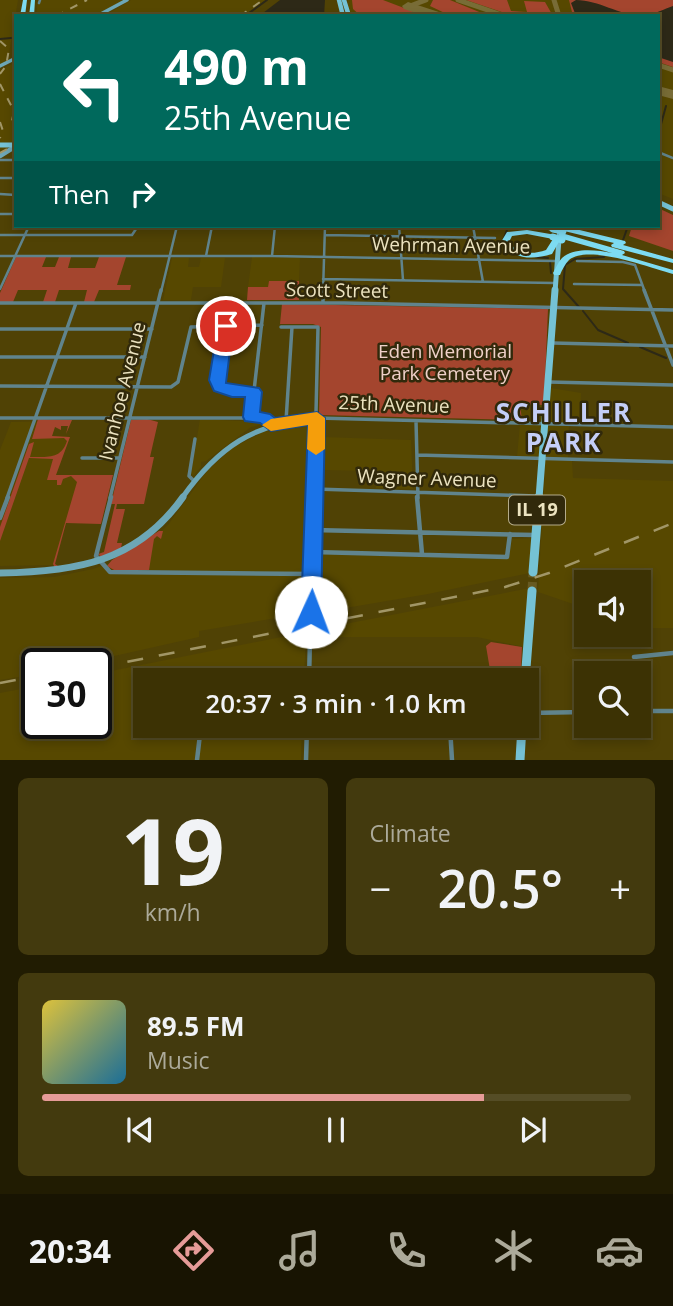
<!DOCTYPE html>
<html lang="en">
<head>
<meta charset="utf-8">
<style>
	:root { --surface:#3c3204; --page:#433a0e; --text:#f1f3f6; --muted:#acaa9a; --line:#554d26; --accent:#e69b98 }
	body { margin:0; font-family:"Open Sans",sans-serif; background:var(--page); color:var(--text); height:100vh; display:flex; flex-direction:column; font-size:26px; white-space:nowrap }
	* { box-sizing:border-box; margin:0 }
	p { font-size:23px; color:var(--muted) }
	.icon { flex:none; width:38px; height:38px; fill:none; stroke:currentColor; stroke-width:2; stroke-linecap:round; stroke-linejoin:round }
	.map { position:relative; height:760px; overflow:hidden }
	.drawer { display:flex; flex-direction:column; gap:18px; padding:18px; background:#211c02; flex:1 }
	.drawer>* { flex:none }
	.top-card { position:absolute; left:14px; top:14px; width:646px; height:214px; border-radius:0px; box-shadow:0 4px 10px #0003,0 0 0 2px var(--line); background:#00695c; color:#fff; overflow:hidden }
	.controls { position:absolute; left:574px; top:570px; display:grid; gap:14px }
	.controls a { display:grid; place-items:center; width:77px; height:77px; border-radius:0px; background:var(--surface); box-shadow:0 4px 10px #0003,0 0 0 2px var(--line); font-size:35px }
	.speed { position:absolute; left:21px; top:648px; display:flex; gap:14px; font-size:35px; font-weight:700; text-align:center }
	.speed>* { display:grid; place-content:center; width:91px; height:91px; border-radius:50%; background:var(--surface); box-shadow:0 4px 10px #0003,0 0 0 2px var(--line); line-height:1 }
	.speed .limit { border:4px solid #111; border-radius:10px; background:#fff; color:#111 }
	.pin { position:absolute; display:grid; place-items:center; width:60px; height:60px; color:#fff; margin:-30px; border:4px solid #fff; border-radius:50%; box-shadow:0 2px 7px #0007 }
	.me { position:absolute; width:77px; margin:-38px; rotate:2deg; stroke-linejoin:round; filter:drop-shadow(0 0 5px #0008) }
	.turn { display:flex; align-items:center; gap:24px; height:147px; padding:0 35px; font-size:32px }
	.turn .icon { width:91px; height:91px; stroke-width:2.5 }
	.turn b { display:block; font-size:49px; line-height:60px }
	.then { display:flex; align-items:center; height:66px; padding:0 35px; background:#0003; gap:14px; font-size:26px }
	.big { font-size:52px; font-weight:600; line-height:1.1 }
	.drawer .widget { flex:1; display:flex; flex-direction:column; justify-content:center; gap:10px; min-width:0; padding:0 24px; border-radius:10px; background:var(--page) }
	.drawer .dial { align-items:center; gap:0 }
	.dial b { font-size:91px; line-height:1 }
	.song { display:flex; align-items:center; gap:21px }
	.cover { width:84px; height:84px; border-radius:10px; background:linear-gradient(135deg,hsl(50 70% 55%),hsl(200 70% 35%)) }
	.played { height:7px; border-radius:4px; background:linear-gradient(90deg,var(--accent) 75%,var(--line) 75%) }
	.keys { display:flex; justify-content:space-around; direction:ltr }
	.heat { display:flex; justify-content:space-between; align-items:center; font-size:38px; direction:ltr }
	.drawer .tiles { flex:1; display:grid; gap:18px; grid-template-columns:1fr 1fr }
	.widget:last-child { grid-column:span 2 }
	.trip { position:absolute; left:133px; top:668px; width:406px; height:70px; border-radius:0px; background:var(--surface); box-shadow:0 4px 10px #0003,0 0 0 2px var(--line); font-weight:600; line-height:70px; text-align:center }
	.tabs { display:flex; height:112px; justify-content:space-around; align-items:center; background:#181402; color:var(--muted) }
	.tabs .icon { width:49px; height:49px }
	.tabs .current { color:var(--accent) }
	.tabs b { font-size:32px; color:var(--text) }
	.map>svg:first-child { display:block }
	.built { fill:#574800 }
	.green { fill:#a4452e }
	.water { fill:#2d2917 }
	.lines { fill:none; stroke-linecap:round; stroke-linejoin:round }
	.stream { stroke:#2d2917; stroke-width:2 }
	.taxiway { stroke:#786c36; stroke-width:5 }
	.runway { fill:#786c36; fill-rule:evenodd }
	.primary-tunnel { stroke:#675a21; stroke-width:9; stroke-dasharray:9 4.5; stroke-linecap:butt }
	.street-far2 { stroke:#60848d; stroke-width:2.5 }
	.street-far1 { stroke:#60848d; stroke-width:3.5 }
	.street { stroke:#60848d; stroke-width:4.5 }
	.secondary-far3 { stroke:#6da7b6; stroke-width:3.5 }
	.secondary-far2 { stroke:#6da7b6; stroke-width:4.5 }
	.secondary-far1 { stroke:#6da7b6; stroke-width:5 }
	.secondary { stroke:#6da7b6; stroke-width:7 }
	.primary-far3 { stroke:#75c2d5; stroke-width:4.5 }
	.primary-far2 { stroke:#75c2d5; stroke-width:5 }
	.primary-far1 { stroke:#75c2d5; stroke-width:7 }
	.primary { stroke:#75c2d5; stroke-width:9 }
	.highway { fill:#7ddbf1; fill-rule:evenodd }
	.rail-far1 { stroke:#a19667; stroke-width:2; stroke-dasharray:8 8; stroke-linecap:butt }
	.rail { stroke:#a19667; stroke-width:2.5; stroke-dasharray:16 16; stroke-linecap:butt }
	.primary-bridge { stroke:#75c2d5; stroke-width:5 }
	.highway-bridge { stroke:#7ddbf1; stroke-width:7 }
	.route { fill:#1a73e8; stroke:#114b97; stroke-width:2 }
	.slow { fill:#f59e0b }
	.labels { text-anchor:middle; stroke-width:5; stroke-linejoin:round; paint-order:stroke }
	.shield { fill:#31290b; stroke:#b4ab8a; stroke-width:2 }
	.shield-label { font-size:18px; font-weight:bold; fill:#ece3c0 }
	.street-label { font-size:19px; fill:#ece3c0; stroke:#31290b }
	.park-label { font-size:19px; fill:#efd0c8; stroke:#31290b }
	.district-label { font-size:26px; font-weight:bold; letter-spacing:2px; fill:#c4cef8; stroke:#31290b }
</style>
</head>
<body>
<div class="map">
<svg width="673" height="760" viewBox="0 0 673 760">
	<rect width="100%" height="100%" fill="#504205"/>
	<!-- built -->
	<path class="built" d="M0,0H18L8,60L0,65Z
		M38,0H125L94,16H36Z
		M131,0H266L243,16H104Z
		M348,0H673V199L658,193V16H353L348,7Z
		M16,62V145L0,155V70Z
		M252,257L300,258L299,281H269L268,287H248Z
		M172,258H189L188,267H199L201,258H225L221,287H193L191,300H163Z
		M545,387L581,393L580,425L569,426L568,461H572L573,478L673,481V628H639V583H586V614L573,604L538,592L545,470L544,411L541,420H522L520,404L543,405Z
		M200,419L239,421L259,419L265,424L251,427L206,461L201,462V467L193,476L191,474Z
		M57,421L52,436L70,437L56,475H81L53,565L0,566V450L11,422Z
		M312,423L306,613L199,631V637L83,663H37V674L0,680V578L54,577L93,569L115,561L158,534L168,525L207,471L232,448L263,432Z
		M520,424L542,425L540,458L517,457Z
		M323,437L411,440L413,489L376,488V471L321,470Z
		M532,538L530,573L428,594L316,613L317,554L509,558L512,539Z
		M525,589L529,590L524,647L477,637H315L314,630Z
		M306,632L304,681H145V726H302L301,760H0V693L37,686V723H96V674Z"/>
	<!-- green -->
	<path class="green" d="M352,0H383L425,16H361L353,9Z
		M433,0H450L489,16H451L430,6Z
		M466,0H507L511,11L527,12L524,1L545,2L553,16H514Z
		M569,0H673V67L658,62V16H573Z
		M658,208L673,215V251L629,236L632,226H658Z
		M16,257H46L42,267H55L59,257H71L68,268H95L99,257H126L117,285H131L130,290H99L94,302H84L87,290H59L55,302H43L47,290H18L13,302H0V293Z
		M269,281H299V300H247L248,287H268Z
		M282,304L548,309L544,405L520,404L522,420L319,415L321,327L313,324H280Z
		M38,419L72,420L66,434L68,426H61V430L55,427L52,436L70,437L56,475H113L101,524L66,523L55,564L58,566L55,568L53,564L77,482L71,476L63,479L61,485H57V480H47L53,459L29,458L0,541V527L29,444L34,442L30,457C49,457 61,459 67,441L64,438L32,439Z
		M147,419L158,422L150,457H154L144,504H117L116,509H125L117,543H122L121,548L101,557L98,554L104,552L115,504H111L131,420Z
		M159,531H163L161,539L157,536L154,539L149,570H114L107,566L112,560Z
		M491,642L522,647L521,669L490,670L486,646Z"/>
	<!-- water -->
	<path class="water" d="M280,0H325L324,16H259Z
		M576,0C601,0 622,18 646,15C655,14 664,9 673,6V62L658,57V16H576L571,3Z"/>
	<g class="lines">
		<!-- stream -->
		<path class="stream" d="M245,16L267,0
			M0,39L11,38
			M658,135L666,106
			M505,227L507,230L502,243L511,252
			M623,240L628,226
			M536,257L548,258
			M550,262L551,273
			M579,307L563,289L565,265L575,259L604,257
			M583,311L598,330L628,343
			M640,347L666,358"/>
		<!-- taxiway -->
		<path class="taxiway" d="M458,0L505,16
			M554,0L559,16
			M410,6L426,0
			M658,65L673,70
			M658,89L673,95"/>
		<!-- runway -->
		<path class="runway" d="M408,2L442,13L444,16H425L404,9L402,6Z
			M658,86L673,90V99L658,95Z"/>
		<!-- primary-tunnel -->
		<path class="primary-tunnel" d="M532,591L533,572"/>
		<!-- street-far2 -->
		<path class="street-far2" d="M39,3L40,0
			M658,152L673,158
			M0,160H16
			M0,178H16
			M0,194L16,195
			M0,214H16
			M399,226L403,280
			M473,226L483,282
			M0,235H132L138,226
			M325,235L495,238
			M0,256H272L555,261
			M206,256L212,226
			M272,256L275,226
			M577,261L623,262L635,265L645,292
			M323,279L555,283
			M574,284L642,285
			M0,289L29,226
			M161,292L177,226
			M323,292L325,226"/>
		<!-- street-far1 -->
		<path class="street-far1" d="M644,290L673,365
			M0,303H344L673,310
			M323,303V290
			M226,325L217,383L229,391L254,392
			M281,327H318L314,498
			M0,329H152
			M553,343L673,346
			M0,357H145
			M549,382L673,385
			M0,386L171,387L178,382L191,327L262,325
			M251,417L264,303
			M0,418H262L271,425
			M317,418L673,427
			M286,421L292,327
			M416,421L418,498
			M417,455L673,462
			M82,458H120
			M194,481L189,476L195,439
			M315,489L536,496
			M7,498L76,303
			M110,498L161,290"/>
		<!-- street -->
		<path class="street" d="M111,497L96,556L110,572L312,574
			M417,497L422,554
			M0,518L8,497
			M313,530L535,535
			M313,552L507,557L510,534
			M311,612L314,497
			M634,657L673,653
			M272,681L309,674L524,672
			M309,681L310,638
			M639,711H673
			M527,713L586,712
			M450,727L452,760
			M307,728L512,726
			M197,760L201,726
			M306,760L307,727"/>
		<!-- secondary-far3 -->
		<path class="secondary-far3" d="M97,16L127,0
			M0,66L16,58"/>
		<!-- secondary-far2 -->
		<path class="secondary-far2" d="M0,156L16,146"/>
		<!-- secondary-far1 -->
		<path class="secondary-far1" d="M182,498C218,447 254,423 317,418"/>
		<!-- secondary -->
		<path class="secondary" d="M0,573C76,572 137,562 183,497"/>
		<!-- primary-far3 -->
		<path class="primary-far3" d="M339,0L343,16
			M344,0L349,16"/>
		<!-- primary-far2 -->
		<path class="primary-far2" d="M658,202L673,209
			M555,292L560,226"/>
		<!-- primary-far1 -->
		<path class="primary-far1" d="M539,498L555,290"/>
		<!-- primary -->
		<path class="primary" d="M533,572L539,497
			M525,681L532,591
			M520,760L522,726"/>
		<!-- highway -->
		<path class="highway" d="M23,0H27L25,16H20Z
			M31,0H35L34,16H29Z
			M537,226H549L557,229L553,231L538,228Z
			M560,226H563L625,241L626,243L623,245L673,259V263L612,247L611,245L614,243L560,230Z
			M527,230L556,235V238L560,240L552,254C533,260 513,260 501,242L507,232ZM527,234L553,239L546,250C532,255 518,254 509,242L512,236Z
			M559,234H565L624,251L625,253L622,255L673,270V274C650,268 589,244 569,260C565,264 562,270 560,275H554L553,273C556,268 558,262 562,258C574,247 597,250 612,253L559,238Z"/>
		<!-- rail-far1 -->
		<path class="rail-far1" d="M56,16L87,0
			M240,16L263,0
			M0,41L9,49L6,66L0,74
			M0,84L14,111L11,126
			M0,122L3,131L0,138
			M0,153L16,144"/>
		<!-- rail -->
		<path class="rail" d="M96,668L505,587L549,573L673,523
			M0,683L37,676"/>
		<!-- primary-bridge -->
		<path class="primary-bridge" d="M0,145H16"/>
		<!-- highway-bridge -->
		<path class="highway-bridge" d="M553,229L563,231
			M553,237L562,240"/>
	</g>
	<!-- route -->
	<path class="route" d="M226,321L233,326L226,383L259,388L262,392L260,412L270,414L275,418L317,412L325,418L321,612L318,618L311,621L304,618L301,612L308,425L271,431L260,423L245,421L243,417L245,397H232L214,391L209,380L218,326Z"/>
	<!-- slow -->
	<path class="slow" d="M317,412L325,418V449L316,455L307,449L308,425L271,431L262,425L271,419Z"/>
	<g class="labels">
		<!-- shield labels -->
		<rect class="shield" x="509" y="495.5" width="56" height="29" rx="5"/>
		<g class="shield-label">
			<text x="537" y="516">IL 19</text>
		</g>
		<!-- street labels -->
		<g class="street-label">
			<text transform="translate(451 245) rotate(1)" y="7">Wehrman Avenue</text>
			<text transform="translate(337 290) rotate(1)" y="7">Scott Street</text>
			<text transform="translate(122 391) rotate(-76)" y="7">Ivanhoe Avenue</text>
			<text transform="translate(394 404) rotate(2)" y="7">25th Avenue</text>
			<text transform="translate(427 478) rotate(2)" y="7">Wagner Avenue</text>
		</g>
		<!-- park labels -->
		<g class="park-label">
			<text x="445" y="358">Eden Memorial<tspan x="445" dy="22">Park Cemetery</tspan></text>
		</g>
		<!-- district labels -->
		<g class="district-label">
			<text x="564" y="422">SCHILLER<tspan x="564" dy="30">PARK</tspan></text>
		</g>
	</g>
</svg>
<div class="controls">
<a><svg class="icon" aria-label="sound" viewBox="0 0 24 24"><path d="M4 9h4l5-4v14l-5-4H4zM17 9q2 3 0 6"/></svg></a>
<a><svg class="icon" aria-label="search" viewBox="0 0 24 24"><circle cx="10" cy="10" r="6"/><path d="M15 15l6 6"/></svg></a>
</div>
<div class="speed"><div class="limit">30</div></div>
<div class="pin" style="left:226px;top:326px;background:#d93025"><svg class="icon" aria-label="arrive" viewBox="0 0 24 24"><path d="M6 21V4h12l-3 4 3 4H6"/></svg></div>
<svg class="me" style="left:311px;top:612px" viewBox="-20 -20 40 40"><circle r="19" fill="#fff"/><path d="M0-13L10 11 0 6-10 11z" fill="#1a73e8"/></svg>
<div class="trip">20:37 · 3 min · 1.0 km</div>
<div class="top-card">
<div class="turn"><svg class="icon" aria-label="left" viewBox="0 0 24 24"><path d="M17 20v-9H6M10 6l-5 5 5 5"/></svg><div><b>490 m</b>25th Avenue</div></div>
<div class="then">Then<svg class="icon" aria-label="right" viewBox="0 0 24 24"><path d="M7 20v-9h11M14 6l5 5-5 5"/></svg></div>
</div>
</div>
<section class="drawer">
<div class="tiles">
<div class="widget dial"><b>19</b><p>km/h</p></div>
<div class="widget"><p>Climate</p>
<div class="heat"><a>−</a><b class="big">20.5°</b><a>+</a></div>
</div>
<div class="widget">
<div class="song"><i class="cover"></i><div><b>89.5 FM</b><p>Music</p></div></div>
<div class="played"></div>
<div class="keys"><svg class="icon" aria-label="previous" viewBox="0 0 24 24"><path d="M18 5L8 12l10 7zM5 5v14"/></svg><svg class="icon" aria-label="pause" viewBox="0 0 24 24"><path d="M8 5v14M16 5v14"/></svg><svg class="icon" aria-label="next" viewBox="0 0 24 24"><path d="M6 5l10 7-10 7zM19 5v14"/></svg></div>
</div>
</div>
</section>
<nav class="tabs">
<b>20:34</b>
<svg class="icon current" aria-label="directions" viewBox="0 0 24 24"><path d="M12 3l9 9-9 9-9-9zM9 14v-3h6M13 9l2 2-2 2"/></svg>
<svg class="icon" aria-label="music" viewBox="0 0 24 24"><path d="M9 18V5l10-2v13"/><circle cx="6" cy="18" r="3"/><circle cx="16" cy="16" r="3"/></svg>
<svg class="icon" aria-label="phone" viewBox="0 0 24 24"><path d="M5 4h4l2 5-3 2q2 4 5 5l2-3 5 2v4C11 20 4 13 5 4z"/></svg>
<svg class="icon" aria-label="climate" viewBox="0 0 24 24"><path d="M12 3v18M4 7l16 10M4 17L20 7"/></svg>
<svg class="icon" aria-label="car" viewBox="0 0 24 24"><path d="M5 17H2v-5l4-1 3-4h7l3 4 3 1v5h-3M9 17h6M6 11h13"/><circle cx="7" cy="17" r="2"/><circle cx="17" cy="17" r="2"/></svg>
</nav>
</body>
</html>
